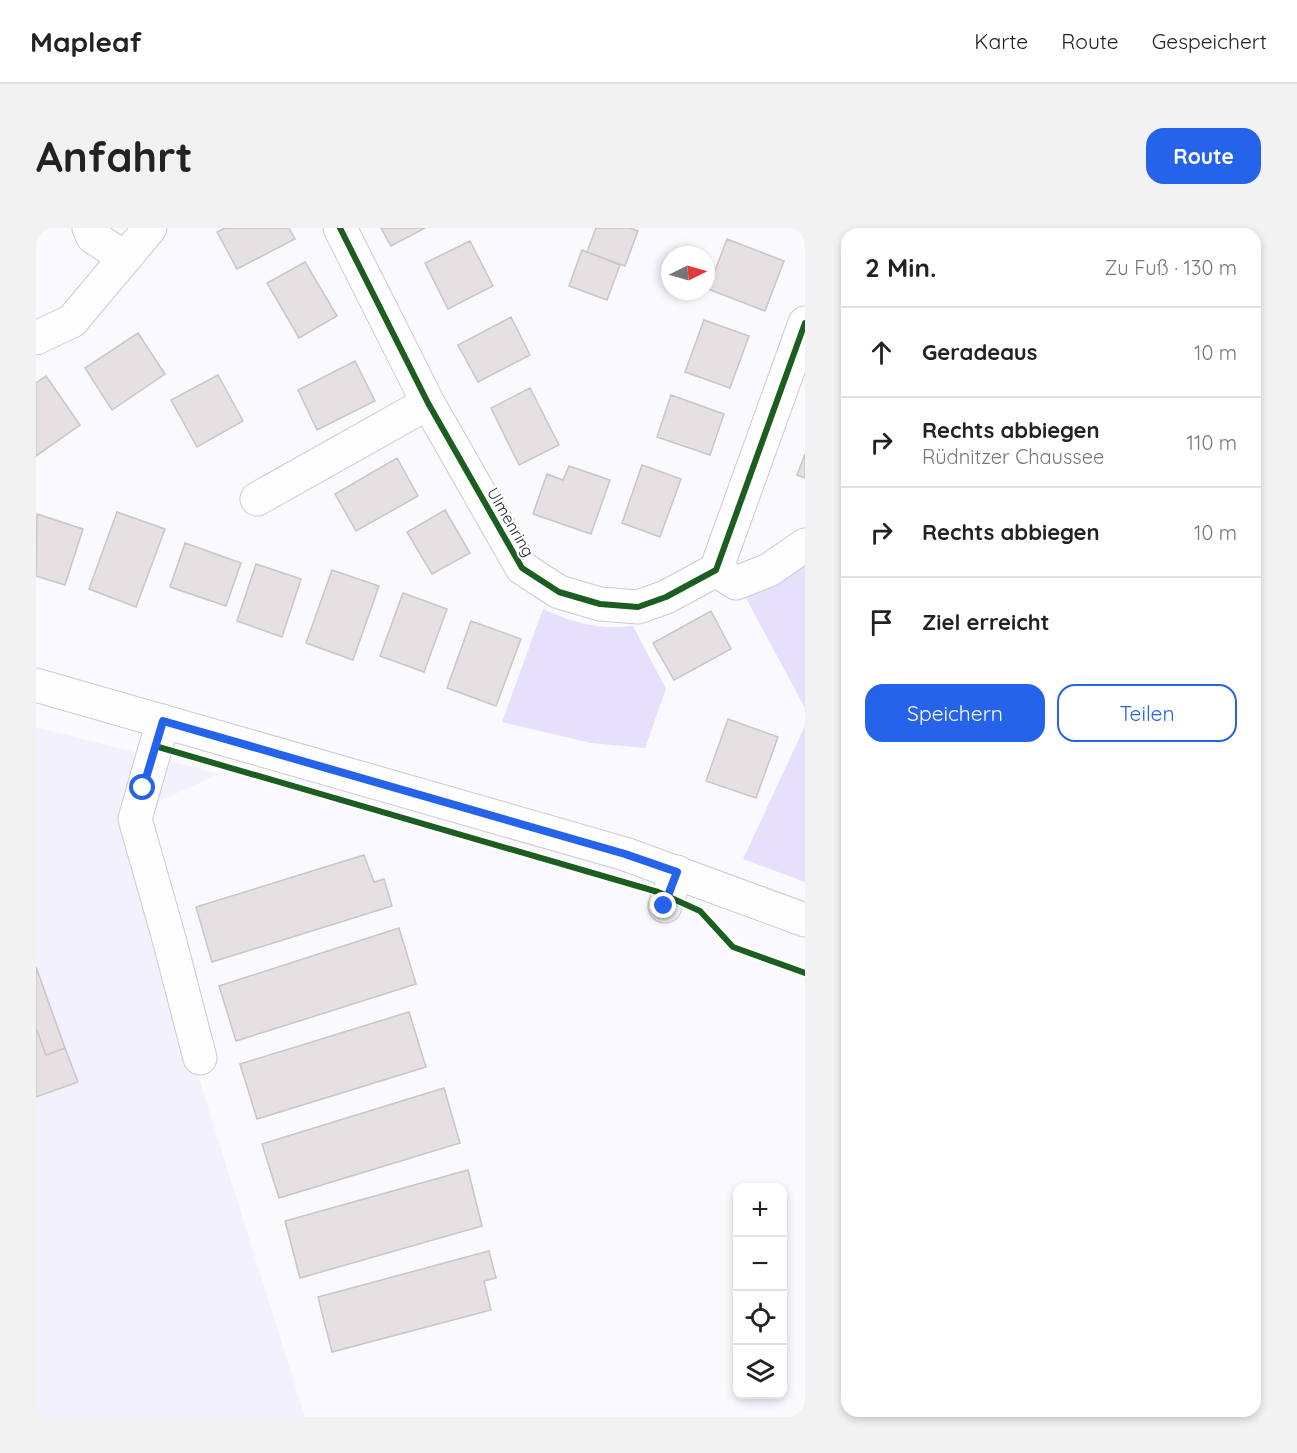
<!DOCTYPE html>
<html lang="de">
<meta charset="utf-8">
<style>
:root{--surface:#fff;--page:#f2f2f2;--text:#222;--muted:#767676;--line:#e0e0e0;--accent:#2563eb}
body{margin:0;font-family:Quicksand,sans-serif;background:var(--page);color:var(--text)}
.controls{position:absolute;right:18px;bottom:18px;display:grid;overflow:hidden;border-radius:12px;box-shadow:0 3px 9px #0003}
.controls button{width:54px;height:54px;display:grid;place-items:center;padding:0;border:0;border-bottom:2px solid var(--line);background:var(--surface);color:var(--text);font:30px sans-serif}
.compass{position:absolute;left:625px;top:18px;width:54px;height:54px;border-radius:50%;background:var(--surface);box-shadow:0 3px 9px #0003;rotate:85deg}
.stop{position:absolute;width:18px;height:18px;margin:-14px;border:4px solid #2563eb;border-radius:50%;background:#fff}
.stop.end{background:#2563eb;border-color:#fff;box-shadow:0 2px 6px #0008}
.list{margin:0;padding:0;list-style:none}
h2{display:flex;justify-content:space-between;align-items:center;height:78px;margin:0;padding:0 24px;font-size:26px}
h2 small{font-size:20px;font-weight:400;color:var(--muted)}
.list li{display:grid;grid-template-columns:39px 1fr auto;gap:18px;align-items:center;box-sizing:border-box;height:90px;padding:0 24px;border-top:2px solid var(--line)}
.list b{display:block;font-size:22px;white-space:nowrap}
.list p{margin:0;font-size:20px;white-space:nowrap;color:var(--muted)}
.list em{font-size:20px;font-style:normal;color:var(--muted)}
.actions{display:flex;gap:12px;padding:18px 24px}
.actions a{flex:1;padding:14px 0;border:2px solid var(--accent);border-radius:18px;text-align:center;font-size:21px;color:var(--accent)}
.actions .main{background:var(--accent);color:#fff}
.icon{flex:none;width:33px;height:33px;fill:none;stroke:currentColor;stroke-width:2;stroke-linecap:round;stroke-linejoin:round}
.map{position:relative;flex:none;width:769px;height:1189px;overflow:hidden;border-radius:18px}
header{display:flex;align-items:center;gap:36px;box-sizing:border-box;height:84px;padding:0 30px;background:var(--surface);border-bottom:2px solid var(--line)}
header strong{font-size:28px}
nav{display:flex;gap:33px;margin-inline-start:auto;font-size:21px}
.intro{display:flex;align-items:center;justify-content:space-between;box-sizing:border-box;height:144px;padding:0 36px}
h1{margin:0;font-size:42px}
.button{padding:15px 27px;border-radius:18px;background:var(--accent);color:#fff;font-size:21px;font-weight:700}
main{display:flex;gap:36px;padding:0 36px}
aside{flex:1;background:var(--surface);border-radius:18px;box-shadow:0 3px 9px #0003}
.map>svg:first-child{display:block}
</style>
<header>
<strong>Mapleaf</strong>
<nav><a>Karte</a><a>Route</a><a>Gespeichert</a></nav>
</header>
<div class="intro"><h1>Anfahrt</h1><a class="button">Route</a></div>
<main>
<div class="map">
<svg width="769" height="1189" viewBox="0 0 769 1189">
<rect width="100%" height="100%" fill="#faf9fd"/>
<path fill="#f3f1fe" d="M0 499 183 546 82 592 269 1189H0Z"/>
<path fill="#e6e0fc" d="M769 302V480L698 348Z
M507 381C537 395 565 402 597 398L630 461 609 520 555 515 466 494Z
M769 498V654L707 631Z"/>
<path fill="#e5e0e1" stroke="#cac5c6" stroke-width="1.5" d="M189 0H253L259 11 201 41 181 4Z
M345 0H389L355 18Z
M560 0H594L602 3 589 38 551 24Z
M691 11 748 33 729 83 672 61Z
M434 13 457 58 412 81 389 35Z
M546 22 584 37 571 72 533 58Z
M269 34 301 88 263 110 231 55Z
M475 89 494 127 442 154 422 117Z
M668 92 713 108 694 160 649 144Z
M102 105 129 146 76 182 49 140Z
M319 133 339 173 281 202 262 162Z
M182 147 207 193 161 219 135 172Z
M10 148 44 197 0 228V155Z
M494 160 523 217 483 237 455 180Z
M635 167 688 186 674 227 621 209Z
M769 226V250L761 247Z
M361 230 382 268 320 303 299 266Z
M606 237 645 251 624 309 586 295Z
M533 238 574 252 555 306 497 286 511 246 527 252Z
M409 282 434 325 396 346 371 304Z
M81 284 129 301 100 379 53 361Z
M1 286 47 301 29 357 0 348Z
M149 315 205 335 190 378 134 359Z
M220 336 265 351 246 409 201 393Z
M296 342 343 358 317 432 270 415Z
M367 365 411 381 388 444 344 428Z
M675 383 695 421 638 452 617 415Z
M435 393 485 411 460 478 411 460Z
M692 491 742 509 720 570 670 553Z
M328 627 338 654 348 651 356 678 176 734 160 679Z
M363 700 380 756 200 813 183 758Z
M0 739 29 820 10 827 0 800Z
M373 784 390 839 221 891 204 836Z
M0 800 10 827 29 820 42 854 0 869Z
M408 860 424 915 243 970 226 916Z
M432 942 446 998 264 1050 249 993Z
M453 1023 460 1050 448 1053 455 1082 296 1124 282 1069Z"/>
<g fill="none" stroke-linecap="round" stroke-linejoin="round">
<defs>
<path id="minor" d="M53 0 57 9 88 29
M304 0 392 175 486 340 523 364 564 376 602 379 630 369 680 342 769 95
M0 110 36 93 114 0
M221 271 392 175
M680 342 700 355 733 342 769 317
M127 493 99 591 132 707 164 830
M629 678 641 644"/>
<path id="major" d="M0 457 589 626 769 692"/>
</defs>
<use href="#minor" stroke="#cccbd0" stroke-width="35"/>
<use href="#major" stroke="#cccbd0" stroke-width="35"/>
<use href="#minor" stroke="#fefeff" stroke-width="33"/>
<use href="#major" stroke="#fefeff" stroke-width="33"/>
<defs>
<path id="cycleway" d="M304 0 392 175 486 340 523 364 564 376 602 379 630 369 680 342 769 95
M119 518 622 664 664 683 697 719 769 745"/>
</defs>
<use href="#cycleway" stroke="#fff" stroke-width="10"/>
<use href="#cycleway" stroke="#1b5e20" stroke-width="6"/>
</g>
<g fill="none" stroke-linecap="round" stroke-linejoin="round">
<path stroke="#2563eb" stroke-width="8" d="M107 560 127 493 589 626 641 644 628 678"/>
</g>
<g text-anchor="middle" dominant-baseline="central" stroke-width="4.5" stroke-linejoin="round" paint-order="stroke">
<g font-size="16" fill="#201e25" stroke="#fff">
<text transform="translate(475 294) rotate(60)">Ulmenring</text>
</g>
</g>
</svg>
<div class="controls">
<button>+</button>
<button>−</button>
<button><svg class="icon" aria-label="locate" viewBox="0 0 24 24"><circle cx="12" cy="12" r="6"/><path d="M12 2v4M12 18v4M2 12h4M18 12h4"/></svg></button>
<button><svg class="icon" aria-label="layers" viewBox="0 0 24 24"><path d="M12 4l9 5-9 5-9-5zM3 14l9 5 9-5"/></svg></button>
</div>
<svg class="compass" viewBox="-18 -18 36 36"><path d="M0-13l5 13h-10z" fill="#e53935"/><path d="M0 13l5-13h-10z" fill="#767676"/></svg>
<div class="stop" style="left:107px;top:560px"></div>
<div class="stop end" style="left:628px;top:678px"></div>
</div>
<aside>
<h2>2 Min.<small>Zu Fuß · 130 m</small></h2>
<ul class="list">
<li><svg class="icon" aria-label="ahead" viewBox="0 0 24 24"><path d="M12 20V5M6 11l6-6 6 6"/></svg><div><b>Geradeaus</b></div><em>10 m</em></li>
<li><svg class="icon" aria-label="right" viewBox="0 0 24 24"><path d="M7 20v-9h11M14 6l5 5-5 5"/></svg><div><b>Rechts abbiegen</b><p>Rüdnitzer Chaussee</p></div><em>110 m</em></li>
<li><svg class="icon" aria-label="right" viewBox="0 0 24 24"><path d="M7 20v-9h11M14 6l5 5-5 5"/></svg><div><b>Rechts abbiegen</b></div><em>10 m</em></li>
<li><svg class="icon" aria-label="arrive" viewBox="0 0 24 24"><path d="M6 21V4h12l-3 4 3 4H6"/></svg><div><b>Ziel erreicht</b></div></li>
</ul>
<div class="actions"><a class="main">Speichern</a><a>Teilen</a></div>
</aside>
</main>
